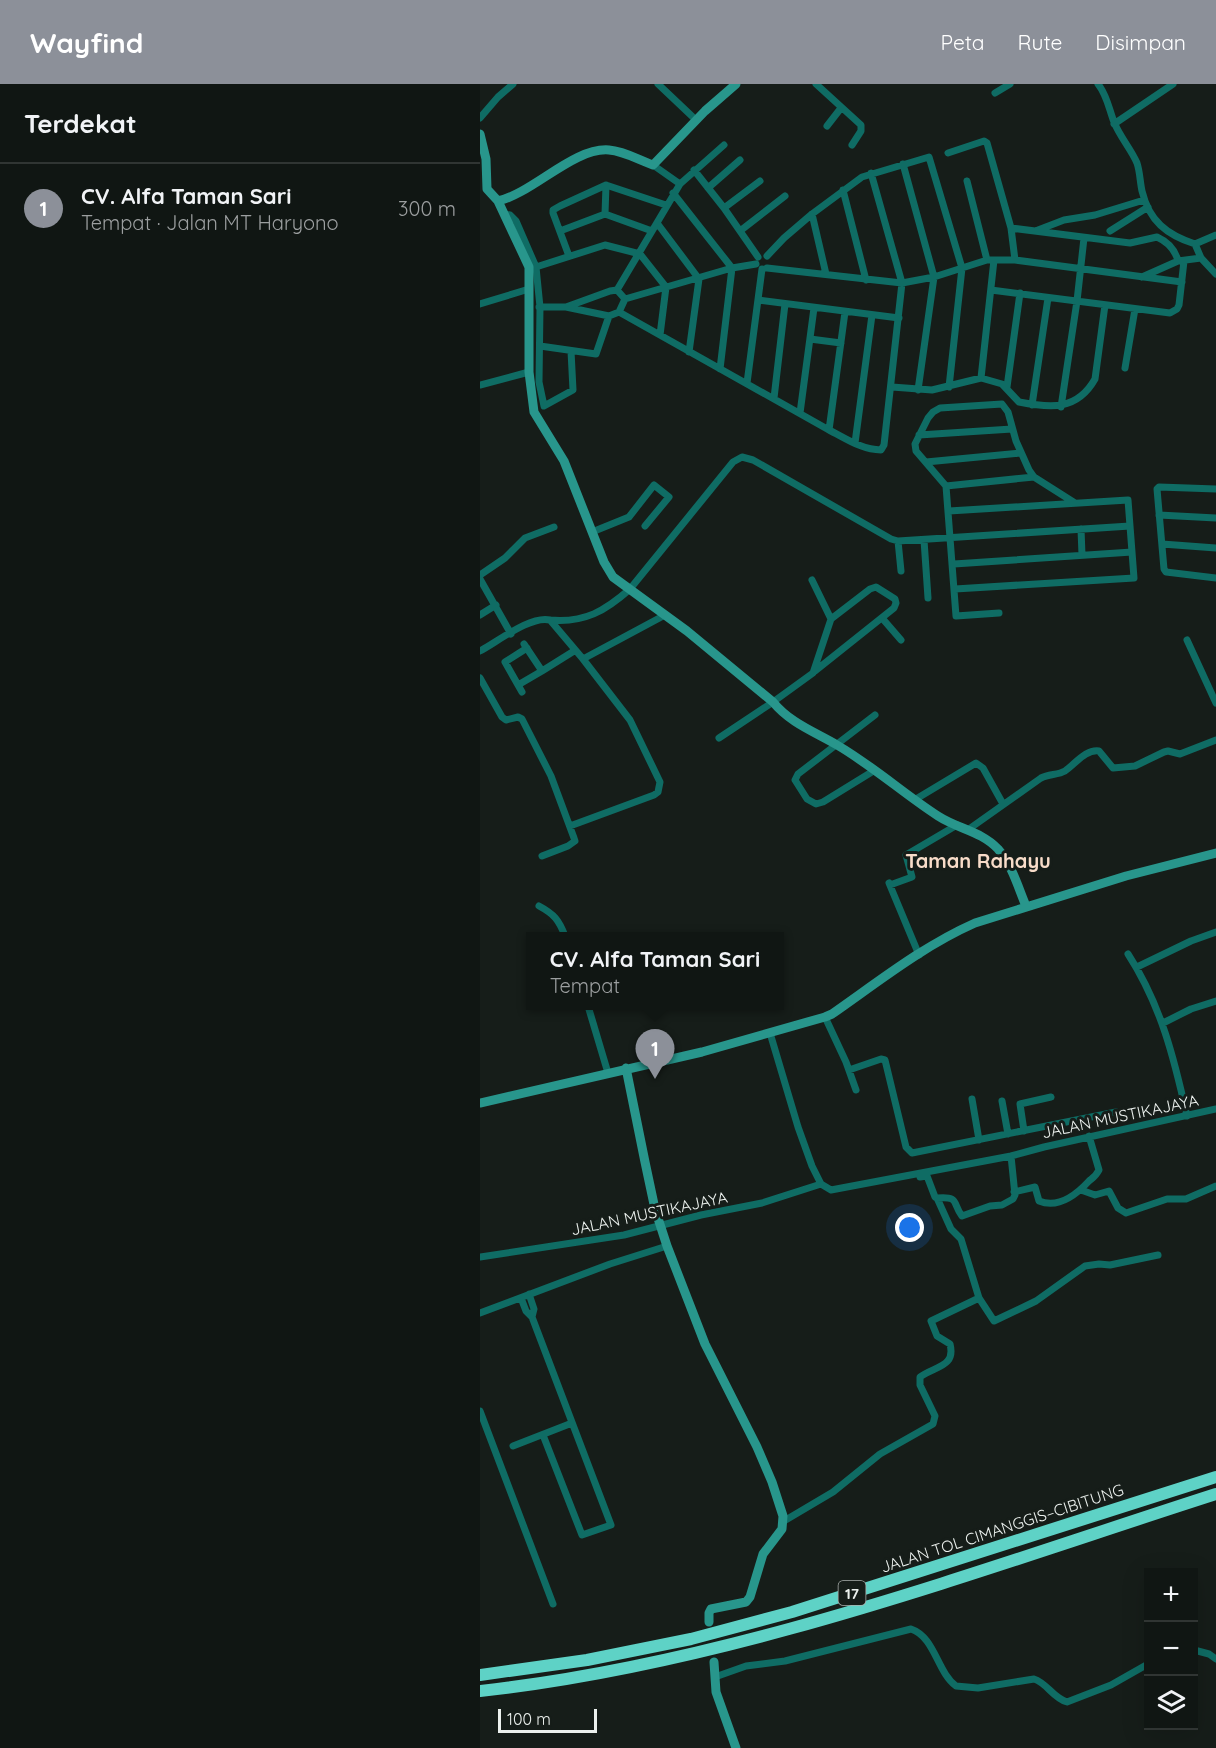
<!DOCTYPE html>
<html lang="id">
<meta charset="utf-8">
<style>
:root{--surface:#101613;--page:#191f1c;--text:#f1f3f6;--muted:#9c9fa0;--line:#303533;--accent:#8c9099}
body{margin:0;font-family:Quicksand,sans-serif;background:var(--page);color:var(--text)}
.controls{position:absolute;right:18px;bottom:18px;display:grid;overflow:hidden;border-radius:0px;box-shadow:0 6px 24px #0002}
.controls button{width:54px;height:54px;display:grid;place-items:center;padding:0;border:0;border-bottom:2px solid var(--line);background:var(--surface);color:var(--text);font:30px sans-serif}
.scale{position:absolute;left:18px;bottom:15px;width:99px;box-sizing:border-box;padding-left:6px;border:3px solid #ecf1ee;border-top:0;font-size:16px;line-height:21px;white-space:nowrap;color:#ecf1ee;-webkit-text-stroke:4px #161d19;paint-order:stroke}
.you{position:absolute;left:430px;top:1144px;width:21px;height:21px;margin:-15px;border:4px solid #fff;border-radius:50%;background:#1a73e8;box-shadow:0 0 0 9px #1a73e833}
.badge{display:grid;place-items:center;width:39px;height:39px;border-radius:50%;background:var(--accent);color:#fff;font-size:20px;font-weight:700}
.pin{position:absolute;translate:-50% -50px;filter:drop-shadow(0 2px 3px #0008)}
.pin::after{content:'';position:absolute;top:32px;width:21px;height:18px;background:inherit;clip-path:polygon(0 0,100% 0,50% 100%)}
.popup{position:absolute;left:46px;top:848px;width:258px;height:78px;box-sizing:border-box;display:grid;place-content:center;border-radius:0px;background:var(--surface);filter:drop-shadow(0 2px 4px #0005);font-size:20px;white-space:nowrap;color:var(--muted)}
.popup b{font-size:22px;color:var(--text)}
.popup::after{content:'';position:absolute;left:50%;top:100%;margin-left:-12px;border:12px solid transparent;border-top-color:var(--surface)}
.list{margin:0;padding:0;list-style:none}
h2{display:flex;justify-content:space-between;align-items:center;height:78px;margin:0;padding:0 24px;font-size:26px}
h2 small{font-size:20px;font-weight:400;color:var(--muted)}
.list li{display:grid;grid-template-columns:39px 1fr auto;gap:18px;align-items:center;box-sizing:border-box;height:90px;padding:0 24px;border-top:2px solid var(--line)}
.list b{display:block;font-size:22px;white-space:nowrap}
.list p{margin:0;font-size:20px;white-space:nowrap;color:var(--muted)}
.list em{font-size:20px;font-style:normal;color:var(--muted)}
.icon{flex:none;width:33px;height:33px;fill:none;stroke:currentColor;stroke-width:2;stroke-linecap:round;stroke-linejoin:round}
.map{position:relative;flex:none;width:736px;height:1664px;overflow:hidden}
header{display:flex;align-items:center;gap:36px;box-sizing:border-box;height:84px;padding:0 30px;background:var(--accent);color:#fff}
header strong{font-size:28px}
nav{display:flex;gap:33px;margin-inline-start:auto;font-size:21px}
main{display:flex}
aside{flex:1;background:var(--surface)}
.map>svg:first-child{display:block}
</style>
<header>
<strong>Wayfind</strong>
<nav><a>Peta</a><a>Rute</a><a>Disimpan</a></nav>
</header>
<main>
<aside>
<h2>Terdekat<small></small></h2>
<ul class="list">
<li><span class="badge">1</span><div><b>CV. Alfa Taman Sari</b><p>Tempat · Jalan MT Haryono</p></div><em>300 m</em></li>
</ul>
</aside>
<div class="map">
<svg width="736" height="1664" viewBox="0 0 736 1664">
<rect width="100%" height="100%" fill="#161d19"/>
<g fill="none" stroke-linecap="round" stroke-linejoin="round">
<path stroke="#0f6c64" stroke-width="7" d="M178 0 216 36
M336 0 381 41V47L372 61
M618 0C627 11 629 25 634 38 640 53 651 65 657 79 660 88 660 98 662 107 669 137 687 151 715 160L721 174 736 190
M515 9 530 0
M0 34 18 13 33 0
M634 40 693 0
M347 42 361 24
M468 69 504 57 507 59 531 144 535 176
M423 80 454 193 438 306
M173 81 200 100
M214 86 244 124 278 173
M487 97 507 176
M228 104 260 76
M363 106 386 196
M193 109 252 184 240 285
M244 124 280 97
M24 130 30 131 36 137 56 183 60 223 59 298 64 322 93 306 91 267
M125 130 126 101
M332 130 346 190
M177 139 219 195 209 268
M531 144 650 159 677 153C688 158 695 165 698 177
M558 146 584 136 615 131 664 116
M80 147 125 130 172 147
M260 147 305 112
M630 147 668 123
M715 160 736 151
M89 172 73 129V126L80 122 126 101 186 121
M287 172 304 154 332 130 382 93 449 73 482 184 469 303
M56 183 125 161 160 170 186 203 180 251
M287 184 422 199 454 193 507 176H535L702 198
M662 193 698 177 721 174
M137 206 200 100 244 61
M511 206 690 229 697 225 699 221 704 177
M145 215 252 184 276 180
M278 216 419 234
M0 220 49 205
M59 223H86L129 232 139 228 145 215
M86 223 130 207 137 206 145 215
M139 228 349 346C365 354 382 366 401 366L404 361 422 199 391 89
M330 255 361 259
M60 262 116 270 129 232
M645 284 655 225
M501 294 514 176
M267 299 282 185
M0 301 49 288
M412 303 452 306 501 294 522 300 539 318C570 324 597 327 615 295L625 221
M527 303 540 209
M294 314 305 220
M552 321 568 214
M581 323 597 217 604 154
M320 329 334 224
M349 346 365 228
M439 351 532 345
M375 359 392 231
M446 378 540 369
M466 402 436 367 435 360 448 334 453 328 460 324 522 320 528 328 536 357 549 386 554 393 595 419
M736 405 679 403 677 405 684 485 686 488 736 494
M469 427 648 416 654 494 475 505
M679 431 736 434
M601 445 602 471
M112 448 149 433 174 401 189 413 165 442
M444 456 448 514
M418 457 421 487
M682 460 736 464
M474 480 652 468
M0 491 25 474 45 454 74 443
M0 495 31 550
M519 529 476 532 466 402 554 393
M0 531 16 521
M402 534 421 556
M70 536C105 539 125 527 150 505L253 378 262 373 273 376 411 455 418 457 650 442
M707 556 736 619
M44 560 62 587 94 567
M0 567C17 558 51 531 70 536L103 575 185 531
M335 587 414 524 416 519 415 515 396 503 390 505 351 535
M0 594 22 633 26 636 38 633 42 635 71 692 94 754 95 757 88 762 62 772
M38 601 62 587
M42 608 25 578 47 564
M395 631 318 690 315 696 327 715 336 720 343 718 395 686
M239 654 293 618 333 589 351 535 332 496
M436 715 496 679 503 684 523 720
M90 742 174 711 178 708 180 698 150 636 103 575
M489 745 561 694C569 690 578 691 585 687 595 680 606 665 619 667L633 684 655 682 684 668 688 667 700 670 736 656
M409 799 439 871
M410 801 432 793 426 771 477 741
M59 822C74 830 79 836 85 852
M648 870C681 921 694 974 707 1032
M657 883 711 857 736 848
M108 922 128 989
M345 933 366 978 376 1006
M683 939 711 925 736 917
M290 949 318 1043 332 1082 341 1100 351 1106 531 1072 564 1063 736 1025
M369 986 401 975 405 976 426 1063 432 1069 636 1028
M492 1015 499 1056
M522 1017 528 1050
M544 1047 540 1020 571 1013
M440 1093 447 1092 455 1113 457 1114 471 1145 481 1155 499 1214 514 1237 556 1217 605 1182 619 1180 630 1181 678 1171
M601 1106 615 1111 629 1107 638 1124 646 1129 687 1115H706L736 1102
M534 1108 555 1103 559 1117C578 1125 597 1110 609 1097 614 1093 616 1092 619 1086L609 1052
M457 1114C480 1112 472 1119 482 1132L510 1122 522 1121 533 1115 535 1111 531 1072
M0 1173 144 1151 221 1131 282 1119 341 1100
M49 1210 54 1225 52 1233
M41 1214 46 1227 52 1233 131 1441 102 1451 63 1351
M0 1229 130 1180 187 1162
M0 1327 73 1520
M33 1362 92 1339
M304 1437 353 1408 400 1370 453 1340 455 1332 440 1301V1293C455 1282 476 1283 470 1260L457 1252 451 1237 499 1214
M714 1566 729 1570 736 1575
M235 1593 266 1582 305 1577 431 1545C455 1553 457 1588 476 1602L498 1604 554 1595C567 1599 573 1614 587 1618L631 1601 668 1580"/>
<path stroke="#28968c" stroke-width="9" d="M0 50 6 75 7 105 18 117 49 183V288L54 328 84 377 124 478 133 493 207 547 293 618C310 639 335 648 357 661 393 682 424 710 458 732 478 745 501 747 518 765 532 781 538 803 546 822
M18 117C53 109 94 63 129 66 144 67 159 76 173 81L225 27 256 0
M146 984 165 1078 175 1125 187 1162 225 1260 277 1363 292 1398 303 1432 302 1445 283 1470 270 1513 266 1518 231 1525 229 1529V1538
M0 1019 222 968 345 933 352 930C398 898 443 862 495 839L646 792 736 769
M234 1578 236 1608 256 1664"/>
<path stroke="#5ed2c6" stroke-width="12" d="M0 1591 107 1576 211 1555 312 1528 736 1393
M0 1607C252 1579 496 1487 736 1410"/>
</g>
<g text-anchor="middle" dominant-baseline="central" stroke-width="6" stroke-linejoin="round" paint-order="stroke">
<rect fill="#161d19" stroke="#acb1ae" stroke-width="1.5" x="358.5" y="1497" width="27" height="24" rx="4.5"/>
<g font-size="15" font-weight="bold" fill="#ecf1ee">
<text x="372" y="1509">17</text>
</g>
<g font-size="16" fill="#ecf1ee" stroke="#161d19">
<text transform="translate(640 1032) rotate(-12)">JALAN MUSTIKAJAYA</text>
<text transform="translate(169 1129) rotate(-12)">JALAN MUSTIKAJAYA</text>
<text transform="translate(522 1444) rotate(-18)">JALAN TOL CIMANGGIS–CIBITUNG</text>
</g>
<g font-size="20" font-weight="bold" fill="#f8dcc9" stroke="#161d19">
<text x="498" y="776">Taman Rahayu</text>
</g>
</g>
</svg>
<div class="controls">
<button>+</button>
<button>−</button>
<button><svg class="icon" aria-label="layers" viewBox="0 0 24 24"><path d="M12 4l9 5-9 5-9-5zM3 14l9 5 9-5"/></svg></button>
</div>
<div class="scale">100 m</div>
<div class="you"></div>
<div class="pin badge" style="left:175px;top:995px">1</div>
<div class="popup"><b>CV. Alfa Taman Sari</b>Tempat</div>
</div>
</main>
